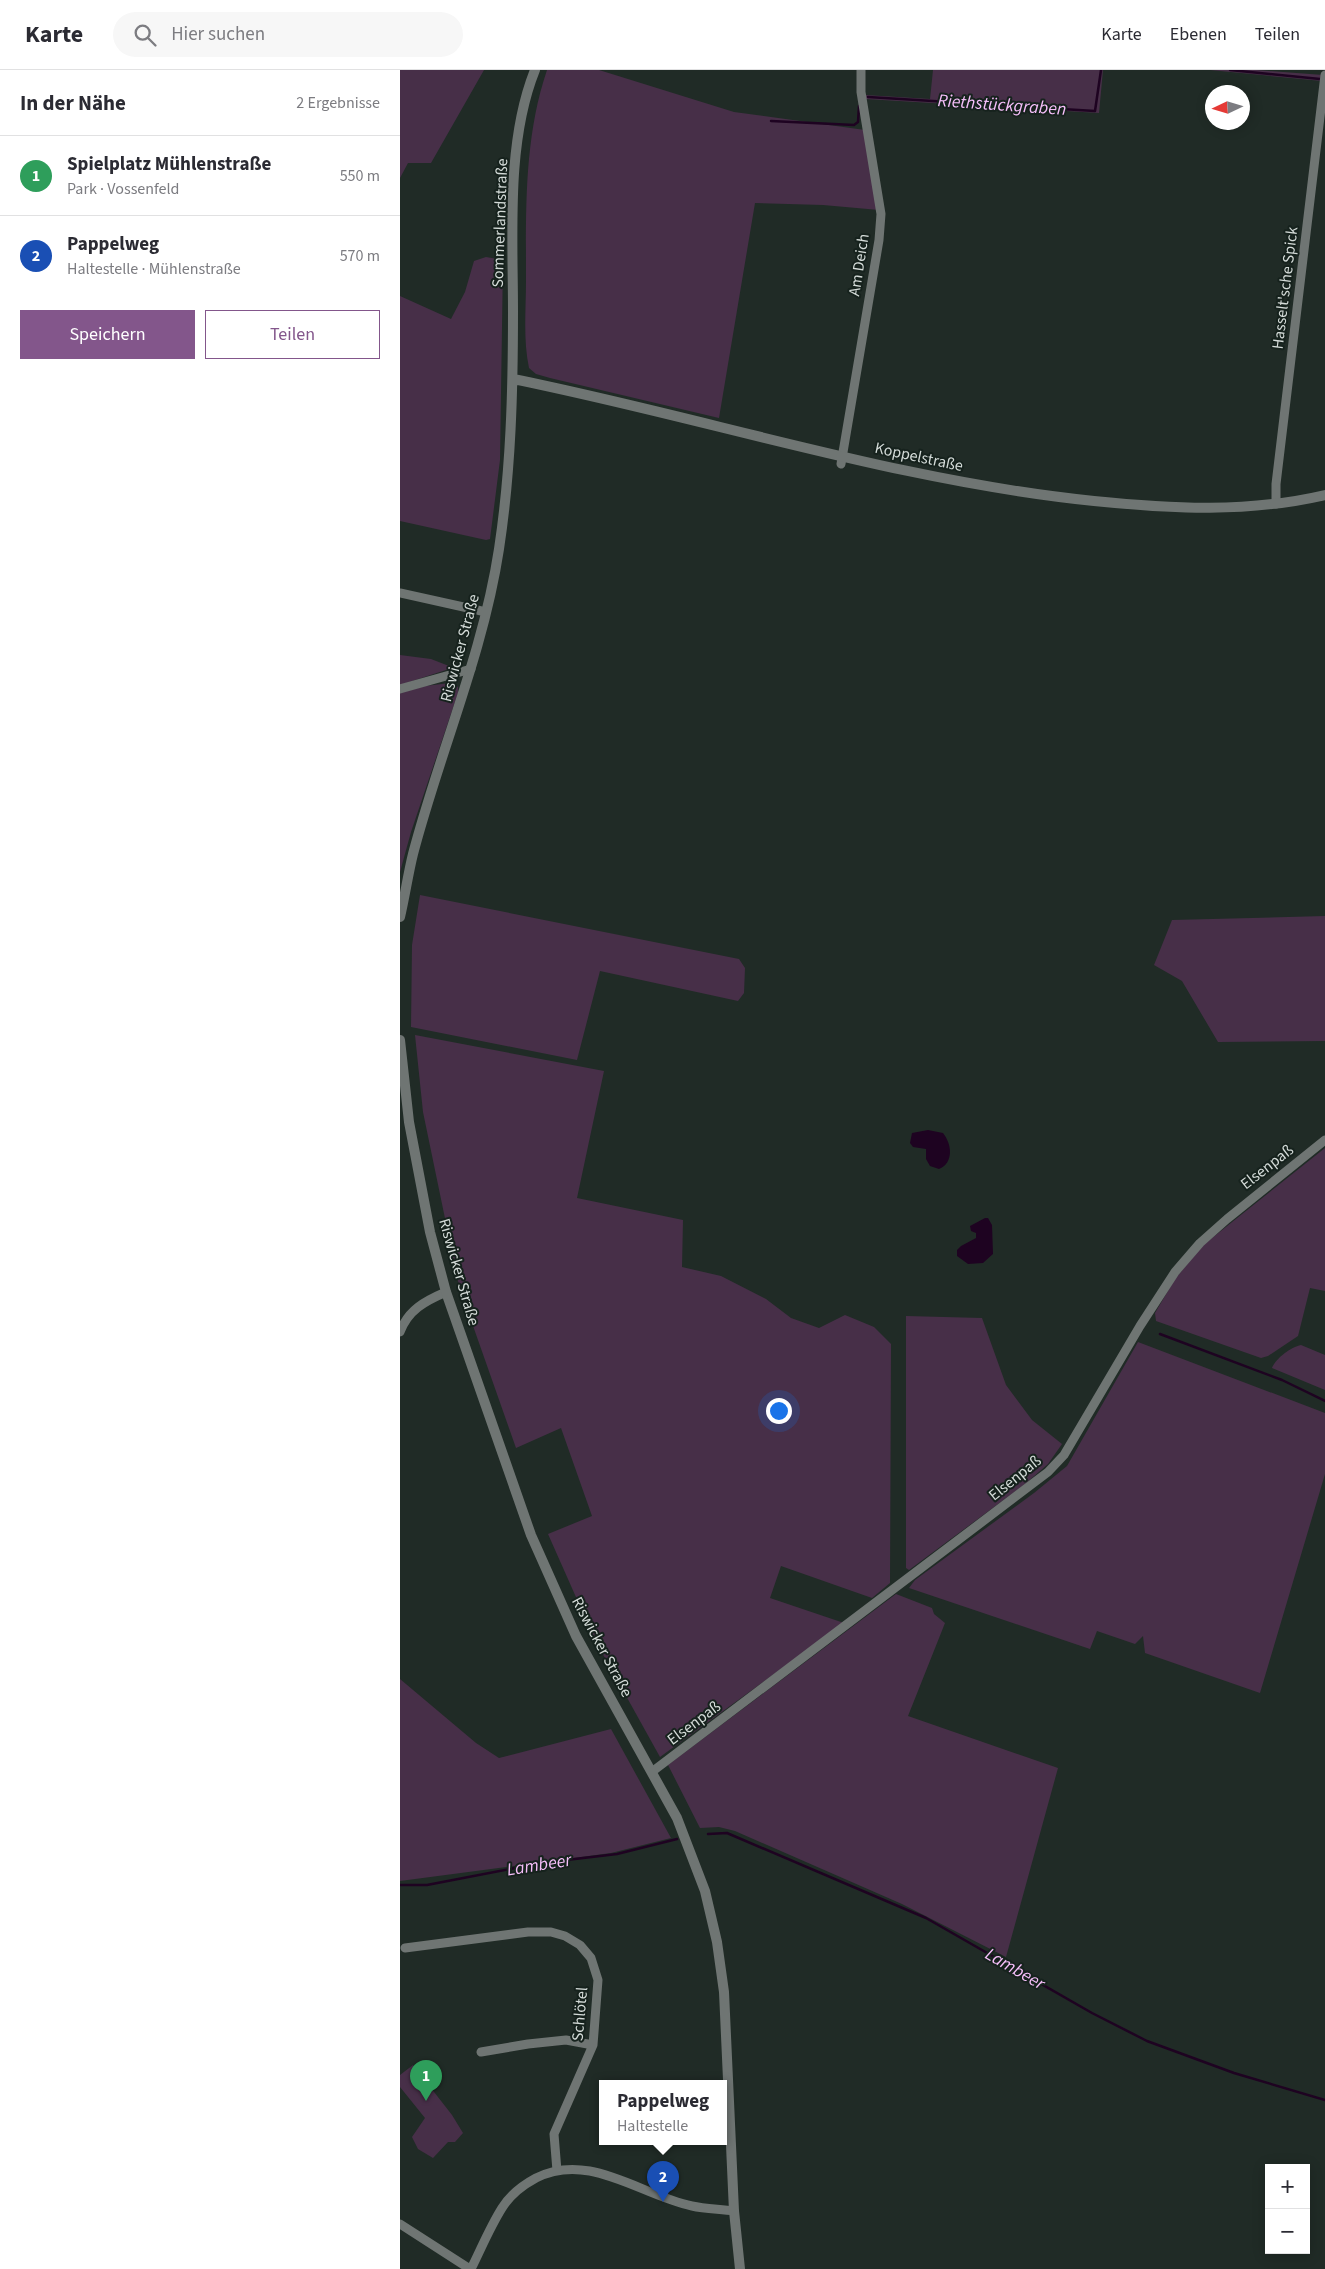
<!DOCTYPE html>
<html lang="de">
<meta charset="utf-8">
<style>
:root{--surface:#fff;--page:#f7f7f7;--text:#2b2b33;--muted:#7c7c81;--line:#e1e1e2;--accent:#83568b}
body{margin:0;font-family:"Source Sans 3",sans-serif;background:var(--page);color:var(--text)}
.controls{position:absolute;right:15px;bottom:15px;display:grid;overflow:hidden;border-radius:0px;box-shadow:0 2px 12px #0003}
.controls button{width:45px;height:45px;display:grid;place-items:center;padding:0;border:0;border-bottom:1px solid var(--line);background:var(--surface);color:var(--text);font:25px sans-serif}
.compass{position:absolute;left:805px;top:15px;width:45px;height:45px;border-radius:50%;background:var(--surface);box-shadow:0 2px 12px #0003;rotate:266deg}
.you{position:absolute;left:378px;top:1340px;width:18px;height:18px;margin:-12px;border:4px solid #fff;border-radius:50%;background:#1a73e8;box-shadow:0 0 0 8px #1a73e833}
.badge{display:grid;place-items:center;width:32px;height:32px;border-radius:50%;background:var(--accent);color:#fff;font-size:16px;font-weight:700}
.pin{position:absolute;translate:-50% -41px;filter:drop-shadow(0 1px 2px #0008)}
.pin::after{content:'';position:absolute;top:26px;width:18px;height:15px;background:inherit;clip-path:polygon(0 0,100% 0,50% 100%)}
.popup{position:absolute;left:199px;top:2010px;width:128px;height:65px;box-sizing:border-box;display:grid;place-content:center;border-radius:0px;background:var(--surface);filter:drop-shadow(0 1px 4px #0005);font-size:16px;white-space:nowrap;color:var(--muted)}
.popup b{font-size:19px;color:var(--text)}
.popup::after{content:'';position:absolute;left:50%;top:100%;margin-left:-10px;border:10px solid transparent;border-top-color:var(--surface)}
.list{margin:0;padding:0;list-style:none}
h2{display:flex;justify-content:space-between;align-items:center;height:65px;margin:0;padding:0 20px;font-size:21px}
h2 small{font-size:16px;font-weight:400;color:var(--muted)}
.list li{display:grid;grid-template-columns:32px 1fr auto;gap:15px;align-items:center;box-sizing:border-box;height:80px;padding:0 20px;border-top:1px solid var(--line)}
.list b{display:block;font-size:19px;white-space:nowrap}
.list p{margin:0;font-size:16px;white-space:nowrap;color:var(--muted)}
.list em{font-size:16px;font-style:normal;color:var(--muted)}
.actions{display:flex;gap:10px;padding:15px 20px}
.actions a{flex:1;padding:11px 0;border:1px solid var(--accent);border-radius:0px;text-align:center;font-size:18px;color:var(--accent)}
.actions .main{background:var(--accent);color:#fff}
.icon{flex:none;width:28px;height:28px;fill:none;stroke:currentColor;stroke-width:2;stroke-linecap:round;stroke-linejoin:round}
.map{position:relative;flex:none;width:925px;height:2199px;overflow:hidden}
header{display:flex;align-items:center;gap:30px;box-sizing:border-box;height:70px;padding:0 25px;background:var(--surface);border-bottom:1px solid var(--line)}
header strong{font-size:24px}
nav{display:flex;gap:28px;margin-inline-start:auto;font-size:18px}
.search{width:350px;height:45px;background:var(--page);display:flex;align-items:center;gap:12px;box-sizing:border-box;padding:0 18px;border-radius:28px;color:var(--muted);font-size:19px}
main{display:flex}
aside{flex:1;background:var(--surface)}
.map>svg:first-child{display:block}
</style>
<header>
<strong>Karte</strong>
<div class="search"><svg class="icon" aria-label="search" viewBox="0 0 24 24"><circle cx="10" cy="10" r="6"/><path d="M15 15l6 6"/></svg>Hier suchen</div>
<nav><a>Karte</a><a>Ebenen</a><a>Teilen</a></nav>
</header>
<main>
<aside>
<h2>In der Nähe<small>2 Ergebnisse</small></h2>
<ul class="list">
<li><span class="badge" style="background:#2e9e5b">1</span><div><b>Spielplatz Mühlenstraße</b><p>Park · Vossenfeld</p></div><em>550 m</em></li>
<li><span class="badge" style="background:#1a4fb4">2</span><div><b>Pappelweg</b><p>Haltestelle · Mühlenstraße</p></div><em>570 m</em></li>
</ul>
<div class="actions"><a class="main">Speichern</a><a>Teilen</a></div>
</aside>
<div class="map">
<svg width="925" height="2199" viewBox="0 0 925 2199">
<rect width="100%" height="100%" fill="#202b26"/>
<path fill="#472f48" d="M0 0H84L31 93H8L0 108Z
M147 0H199L334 42 465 60 479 140 423 135 355 133 319 348 150 308 136 304 129 298C123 270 126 239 126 211 126 139 124 68 147 0Z
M533 0H703L699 43 466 29 465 25 530 29Z
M810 0H857L923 5 922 11Z
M86 187 103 190 100 390 90 469 86 470 0 451V226L51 249 65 222 74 191Z
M0 585 31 589 49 596V599L0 615Z
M50 613 58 617V623L11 762 0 802V623L25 616Z
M20 825 339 889 345 898 344 923 338 931 200 901 177 990 11 957 12 875Z
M925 846V971L818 972 782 911 754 895 772 850Z
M15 965 204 1001 177 1128 283 1150 282 1197 321 1206 366 1229 391 1248 419 1258 445 1245 474 1257 491 1274 490 1513 472 1528 381 1496 370 1528 444 1553 260 1687 195 1570 148 1464 192 1446 161 1358 116 1378 59 1216 23 1042Z
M925 1078V1221L910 1218 898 1266 868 1286 861 1288 756 1251 755 1243 775 1209 802 1176Z
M506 1246 582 1248 606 1315 632 1350 662 1374 648 1394 625 1414 509 1500 506 1498Z
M738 1272 925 1343V1404L860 1623 745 1583 743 1566 735 1574 697 1561 690 1579 509 1518 515 1510 634 1423 667 1396Z
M901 1275 925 1285V1320L872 1298C876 1288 891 1277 901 1275Z
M496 1524 532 1538 534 1544 545 1553 508 1646 658 1698 606 1887 502 1834 335 1761 319 1757 300 1758 268 1695Z
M0 1609 76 1673 99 1688 211 1659 271 1768 211 1783 0 1811Z
M13 1995 52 2045 63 2063 55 2072H48L33 2088 18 2079 12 2067 25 2048 0 2017V2005Z"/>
<path fill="#1e0321" d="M528 1060 543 1063C552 1074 554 1093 539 1099L530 1096 526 1089V1079L513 1077 510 1073 512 1063Z
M585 1148H588L592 1155 593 1184 583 1193 568 1194 557 1186V1180L561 1176 576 1168V1163L571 1161 570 1156Z"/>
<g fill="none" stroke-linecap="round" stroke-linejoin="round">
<path stroke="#1e0321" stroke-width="2.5" d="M830 0 920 9
M468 27 695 41 701 0
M371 51 454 55 458 52 459 36
M760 1264 882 1310 925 1331
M308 1764 327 1763 526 1848 692 1943 747 1971 834 2003 925 2030
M0 1815H27L141 1793 217 1784 277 1769"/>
<path stroke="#6f7573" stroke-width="9" d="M441 394 479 170 481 144 461 22V0
M876 434V414L925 5
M0 523 86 542
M0 619 71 599
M0 1262C8 1240 25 1231 46 1222
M253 1701 648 1402 664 1385 740 1256 775 1202 800 1173 827 1149 925 1070
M5 1878 128 1862H151L165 1866 180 1875 191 1888 198 1910 193 1975 154 2064 157 2101
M81 1982 128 1974 166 1970 193 1975
M0 2154 70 2199
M71 2199C81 2179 90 2157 102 2138 110 2125 123 2115 136 2108 189 2081 240 2125 292 2136 305 2139 320 2139 334 2141"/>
<path stroke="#6f7573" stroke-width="10" d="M113 309C307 348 497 411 694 431 773 439 847 443 925 425
M0 847C5 826 8 804 13 784 40 681 83 584 99 479 111 400 113 321 113 241 113 164 106 72 135 0
M0 970 9 1052 30 1162 46 1222 131 1465 176 1566 277 1748 305 1821 317 1872 324 1922 334 2141 340 2199"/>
</g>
<g text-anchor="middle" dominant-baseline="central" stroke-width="4" stroke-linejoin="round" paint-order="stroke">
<g font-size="16" fill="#d4dbd8" stroke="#16221d">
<text transform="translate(100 153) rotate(-88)">Sommerlandstraße</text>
<text transform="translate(459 195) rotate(-81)">Am Deich</text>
<text transform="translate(885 218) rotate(-83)">Hasselt'sche Spick</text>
<text transform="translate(519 387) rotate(12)">Koppelstraße</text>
<text transform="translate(60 578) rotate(-75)">Riswicker Straße</text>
<text transform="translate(867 1097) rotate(-38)">Elsenpaß</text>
<text transform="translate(59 1202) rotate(74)">Riswicker Straße</text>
<text transform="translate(615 1408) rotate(-39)">Elsenpaß</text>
<text transform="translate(202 1577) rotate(62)">Riswicker Straße</text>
<text transform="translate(294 1653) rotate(-37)">Elsenpaß</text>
<text transform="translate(180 1944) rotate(-85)">Schlötel</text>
</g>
<g font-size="18" font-style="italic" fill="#f6bffa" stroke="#16221d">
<text transform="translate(602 35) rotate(4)">Riethstückgraben</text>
<text transform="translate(139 1795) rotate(-9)">Lambeer</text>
<text transform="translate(615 1899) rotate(30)">Lambeer</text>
</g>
</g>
</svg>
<div class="controls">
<button>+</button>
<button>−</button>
</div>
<svg class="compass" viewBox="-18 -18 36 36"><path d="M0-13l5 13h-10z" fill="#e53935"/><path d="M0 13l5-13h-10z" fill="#7c7c81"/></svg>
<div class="you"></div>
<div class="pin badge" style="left:26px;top:2031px;background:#2e9e5b">1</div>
<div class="pin badge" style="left:263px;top:2132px;background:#1a4fb4">2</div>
<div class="popup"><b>Pappelweg</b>Haltestelle</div>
</div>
</main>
